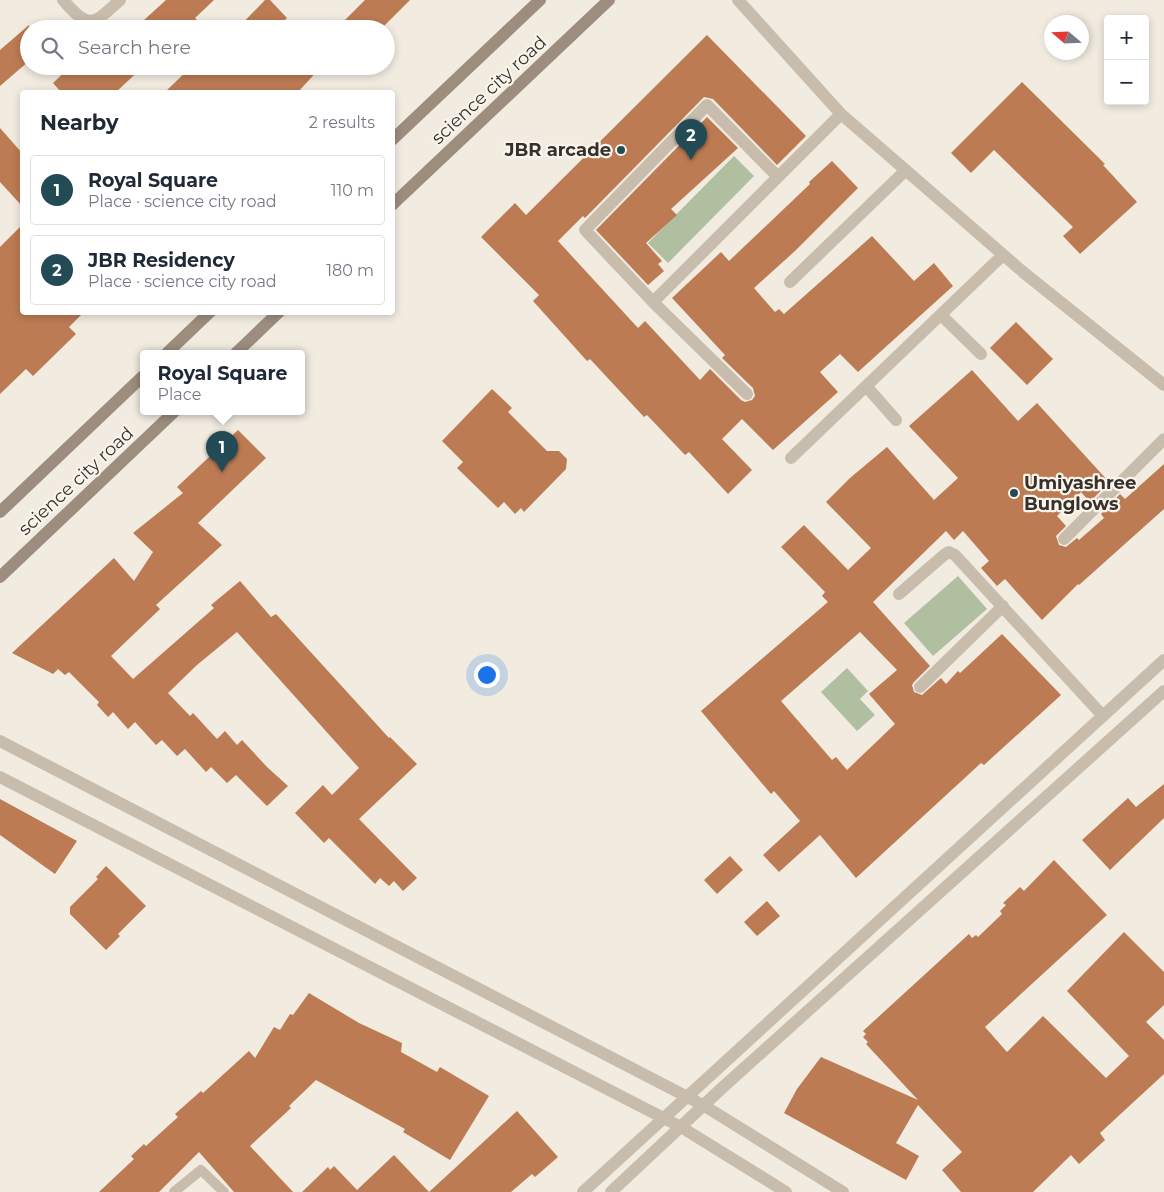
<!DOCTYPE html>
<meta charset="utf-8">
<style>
:root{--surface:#fff;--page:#f6f6f7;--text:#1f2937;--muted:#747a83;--line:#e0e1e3;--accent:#234b55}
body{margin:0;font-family:Montserrat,sans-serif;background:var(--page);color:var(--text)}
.controls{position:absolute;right:15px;top:15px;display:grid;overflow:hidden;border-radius:5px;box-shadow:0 2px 8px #0003}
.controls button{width:45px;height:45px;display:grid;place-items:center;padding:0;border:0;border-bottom:1px solid var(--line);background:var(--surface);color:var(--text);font:25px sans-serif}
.compass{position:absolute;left:1044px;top:15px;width:45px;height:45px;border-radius:50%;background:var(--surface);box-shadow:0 2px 8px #0003;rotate:289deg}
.you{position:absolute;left:486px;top:674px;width:18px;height:18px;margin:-12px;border:4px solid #fff;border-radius:50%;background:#1a73e8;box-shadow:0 0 0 8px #1a73e833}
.badge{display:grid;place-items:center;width:32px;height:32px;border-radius:50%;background:var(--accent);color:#fff;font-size:16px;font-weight:700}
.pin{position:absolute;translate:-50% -41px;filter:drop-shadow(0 1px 2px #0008)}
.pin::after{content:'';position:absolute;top:26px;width:18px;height:15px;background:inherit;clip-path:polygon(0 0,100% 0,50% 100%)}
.popup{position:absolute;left:140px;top:350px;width:165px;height:65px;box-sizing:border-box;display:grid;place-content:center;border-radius:5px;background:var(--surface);filter:drop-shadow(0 1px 4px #0005);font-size:16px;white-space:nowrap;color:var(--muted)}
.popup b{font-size:19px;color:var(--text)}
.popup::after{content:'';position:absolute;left:50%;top:100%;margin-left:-10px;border:10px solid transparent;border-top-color:var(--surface)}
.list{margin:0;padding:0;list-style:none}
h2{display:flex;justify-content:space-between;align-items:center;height:65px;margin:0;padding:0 20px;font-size:21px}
h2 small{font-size:16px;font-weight:400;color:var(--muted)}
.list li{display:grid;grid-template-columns:32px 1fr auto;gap:15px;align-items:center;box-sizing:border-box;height:70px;margin:0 10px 10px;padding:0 10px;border:1px solid var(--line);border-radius:5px}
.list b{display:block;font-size:19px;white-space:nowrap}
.list p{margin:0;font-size:16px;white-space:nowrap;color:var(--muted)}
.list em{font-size:16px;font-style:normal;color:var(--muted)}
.icon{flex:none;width:28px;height:28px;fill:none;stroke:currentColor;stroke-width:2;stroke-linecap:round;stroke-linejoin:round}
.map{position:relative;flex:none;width:1164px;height:1192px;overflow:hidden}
.search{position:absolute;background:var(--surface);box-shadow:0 2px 8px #0003;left:20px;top:20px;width:375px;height:55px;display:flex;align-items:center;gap:12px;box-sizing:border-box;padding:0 18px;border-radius:28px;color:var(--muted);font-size:19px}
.panel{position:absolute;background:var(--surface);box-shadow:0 2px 8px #0003;left:20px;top:90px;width:375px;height:225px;border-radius:5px}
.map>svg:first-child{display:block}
</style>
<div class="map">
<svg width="1164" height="1192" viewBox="0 0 1164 1192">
<rect width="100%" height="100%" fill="#f1ebe0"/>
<path fill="#b1bfa1" d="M734 156 754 176 668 263 648 243Z
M958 576 987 609 933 656 904 623Z
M847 668 868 691 860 699 875 715 857 731 821 692Z"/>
<path fill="#bc7b53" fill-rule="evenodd" d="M166 0H214L195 18 197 20 188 29H152L144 20Z
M265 0H270L287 18 277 29H237Z
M365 0H410L381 29H336Z
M29 25V61L0 86V50Z
M707 35 806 136 777 165 713 99 704 97 585 218 583 216 558 241 638 328 645 321 700 380 710 369 741 400 745 402 752 400 755 396 753 388 722 358 725 355 672 298 721 252 729 261 810 184 809 182 832 161 858 188 795 251 754 288 775 312 779 309 784 314 872 236 914 281 934 263 953 286 858 372 840 354 820 372 838 392 773 450 742 419 722 439 752 470 728 494 689 452 685 455 647 415 644 417 590 359 587 361 533 301 539 295 481 237 515 203 526 215Z
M71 66H144L116 92H61L53 83Z
M192 66H322L298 92H165Z
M1022 82 1105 164 1103 165 1137 202 1080 254 1063 236 1073 227 994 150 971 173 951 153Z
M707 117 738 148 671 209 677 215 646 243 662 261 658 264 664 271 648 285 596 230Z
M0 128 22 153V206L0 182Z
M22 225V312H84L69 327 76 334 33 376 26 369 0 394V247Z
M1016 322 1053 359 1027 385 990 348Z
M972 370 1018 421 1037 403 1109 482 1090 502 1081 492 1057 516 1066 526 1056 536 1059 545 1066 547 1077 538 1079 540 1104 518 1101 514 1120 494 1125 499 1164 464V509L1079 585 1078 584 1042 620 1005 579 997 586 981 568 989 561 963 531 954 540 946 531 873 602 930 666 914 682 912 685 914 692 922 695 941 678 946 684 958 671 960 673 1002 634 1061 695 984 765 981 763 856 878 820 835 779 872 763 855 800 821 774 791 771 794 701 711 828 602 822 596 825 592 781 547 804 525 848 570 871 548 826 502 850 478 887 447 934 500 958 478 909 426ZM860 632 897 670 869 694 895 724 847 770 836 757 832 760 781 701Z
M492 389 512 408 508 412 547 451H559L567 459 566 469 524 512 521 508 515 514 504 502 498 508 457 468 463 462 442 441Z
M238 430 266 458 198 523 222 545 156 605 160 609 111 656 133 679 214 608 211 605 240 581 271 617 276 614 389 738 390 737 417 764 359 819 417 878 403 891 394 881 389 886 380 878 375 884 329 838 324 843 295 813 323 785 332 795 359 768 237 632 197 665 168 693 190 716 193 713 217 739 225 731 237 745 242 740 267 767 288 786 267 806 236 775 227 783 211 767 206 772 185 749 177 756 162 740 156 745 135 722 128 729 113 712 108 717 97 705 99 702 69 672 65 675 58 669 53 674 12 653 114 558 134 581 153 552 133 533 183 493 177 487Z
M1164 784V818L1110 870 1082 840 1128 798 1136 807Z
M0 799 77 841 55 874 0 835Z
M730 856 743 870 717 894 704 880Z
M1054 860 1107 915 985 1027 1007 1052 1043 1016 1106 1078 1129 1056 1067 991 1124 932 1164 972V1005L1146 1022 1164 1040V1074L1100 1133 1105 1140 1079 1164 1071 1155 1033 1192H961L942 1170 962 1152 918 1105 896 1143 919 1156 906 1180 784 1113 797 1089 821 1057 918 1100 866 1044 868 1042 863 1037 866 1034 863 1031 969 934 972 938 976 935 978 937 1002 914 1000 911 1006 905 1003 903 1020 887 1024 891Z
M106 866 146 906 118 934 120 936 106 950 70 914V907L98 879 96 877Z
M767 901 780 916 757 936 744 922Z
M309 993 359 1023 402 1043 401 1052 437 1072 440 1067 489 1096 450 1160 403 1132 405 1129 316 1080 289 1106 291 1108 250 1146 293 1192H234L199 1152 159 1192H99L134 1159 131 1156 144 1144 146 1146 178 1117 175 1114 201 1091 203 1093 249 1051 255 1058 274 1027 280 1030 290 1014 293 1015Z
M517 1111 558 1157 535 1177 532 1174 511 1192H302L328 1167 330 1170 334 1166 357 1190 394 1155 429 1192Z"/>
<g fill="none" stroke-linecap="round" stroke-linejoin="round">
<path stroke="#c8bdac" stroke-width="10" d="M174 1192 201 1170 224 1192"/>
<path stroke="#c8bdac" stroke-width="12" d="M63 0C89 30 93 25 120 0
M738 0 841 114 1023 272 1164 385
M790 282 906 170
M653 302 841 114
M941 315 981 354
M866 386 896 420
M747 394 653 302 585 230 707 105 778 177
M791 458 1003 255
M1064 539 1164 439
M899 594 944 555 949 552 955 555 1103 716
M920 687 1003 606"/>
<path stroke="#c8bdac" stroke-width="12" d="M0 741 703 1105 843 1192
M0 777 681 1127 786 1192
M583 1192 1164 660
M611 1192 722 1088 1164 691"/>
<path stroke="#9c8d7e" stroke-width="12" d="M392 140 540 0
M392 205 609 0
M167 353 210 312
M236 353 279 312
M0 512 143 376
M0 577 175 411"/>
</g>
<g fill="#234b55" stroke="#f9f5ec" stroke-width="2">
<circle cx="621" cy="150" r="5"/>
<circle cx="1014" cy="493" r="5"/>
</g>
<g text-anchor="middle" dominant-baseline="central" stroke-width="4.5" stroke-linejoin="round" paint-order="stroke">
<g font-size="18" fill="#37302b" stroke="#f9f5ec">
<text transform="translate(489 90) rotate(-43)">science city road</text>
<text transform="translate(76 481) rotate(-43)">science city road</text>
</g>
<g font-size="18" font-weight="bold" fill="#37302b" stroke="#f9f5ec" text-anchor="end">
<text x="611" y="150">JBR arcade</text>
<text x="1024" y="483" text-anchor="start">Umiyashree<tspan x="1024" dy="21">Bunglows</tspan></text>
</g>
</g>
</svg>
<div class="controls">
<button>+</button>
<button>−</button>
</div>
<svg class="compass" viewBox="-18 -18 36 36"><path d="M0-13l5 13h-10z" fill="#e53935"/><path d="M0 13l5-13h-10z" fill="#747a83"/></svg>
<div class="you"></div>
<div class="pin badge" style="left:222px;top:472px">1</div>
<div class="popup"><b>Royal Square</b>Place</div>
<div class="pin badge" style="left:691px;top:160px">2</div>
<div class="search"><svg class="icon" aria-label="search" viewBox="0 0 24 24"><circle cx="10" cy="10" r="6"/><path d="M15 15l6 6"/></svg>Search here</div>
<section class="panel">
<h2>Nearby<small>2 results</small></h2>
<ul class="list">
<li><span class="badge">1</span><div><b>Royal Square</b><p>Place · science city road</p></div><em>110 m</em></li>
<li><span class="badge">2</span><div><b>JBR Residency</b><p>Place · science city road</p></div><em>180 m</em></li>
</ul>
</section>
</div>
